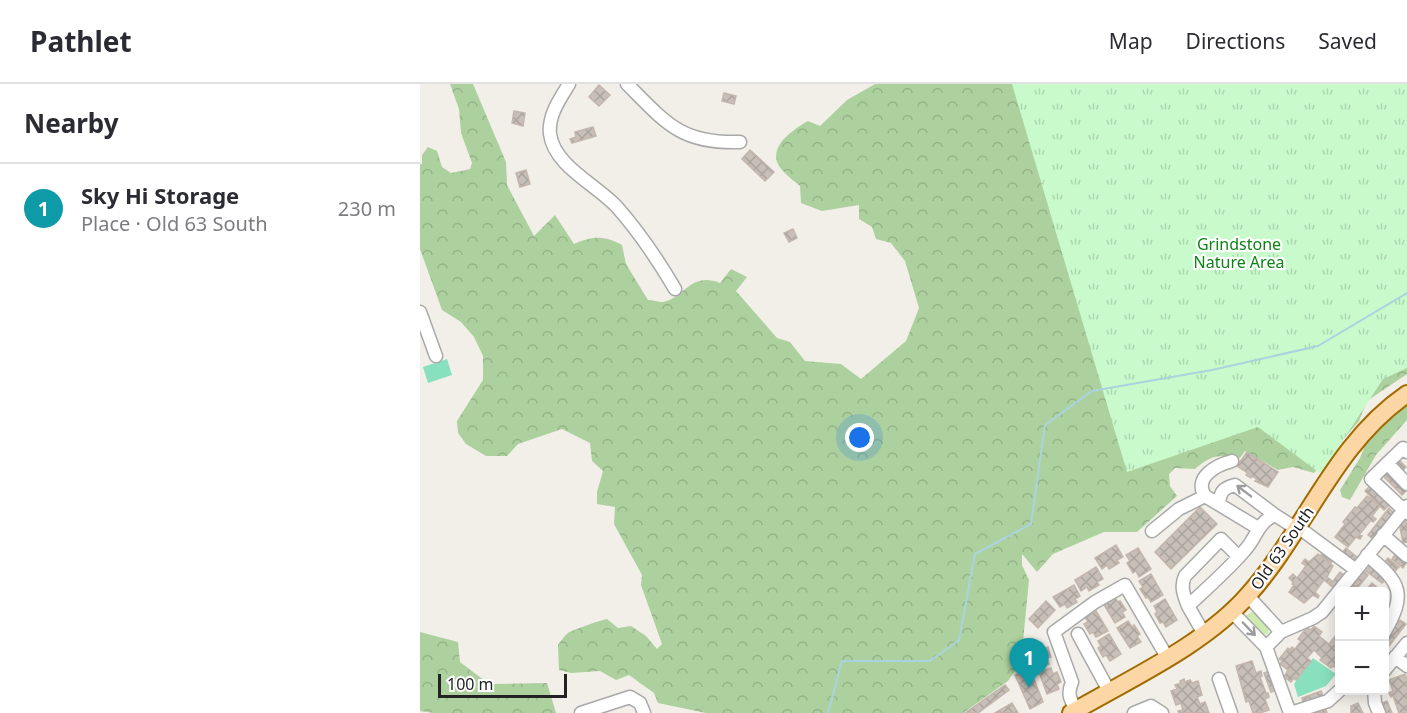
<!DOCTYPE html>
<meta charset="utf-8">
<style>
:root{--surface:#fff;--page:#f2f2f3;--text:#2b2b33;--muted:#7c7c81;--line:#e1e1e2;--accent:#0f766e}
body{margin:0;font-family:"Noto Sans",sans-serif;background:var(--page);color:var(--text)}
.controls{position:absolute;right:18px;bottom:18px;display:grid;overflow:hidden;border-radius:6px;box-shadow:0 3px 15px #0003}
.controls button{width:54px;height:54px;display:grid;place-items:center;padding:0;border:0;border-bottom:2px solid var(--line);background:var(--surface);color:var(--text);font:30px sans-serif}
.scale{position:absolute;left:18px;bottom:15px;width:129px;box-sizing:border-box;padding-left:6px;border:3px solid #222;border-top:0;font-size:16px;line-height:21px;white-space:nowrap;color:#222;-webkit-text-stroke:4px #fff;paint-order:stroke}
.you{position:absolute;left:440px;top:354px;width:21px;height:21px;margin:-15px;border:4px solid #fff;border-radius:50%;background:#1a73e8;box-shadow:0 0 0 9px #1a73e833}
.badge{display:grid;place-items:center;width:39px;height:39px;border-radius:50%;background:var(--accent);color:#fff;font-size:20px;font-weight:700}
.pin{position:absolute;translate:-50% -50px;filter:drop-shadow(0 2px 3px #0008)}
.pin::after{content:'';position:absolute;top:32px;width:21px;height:18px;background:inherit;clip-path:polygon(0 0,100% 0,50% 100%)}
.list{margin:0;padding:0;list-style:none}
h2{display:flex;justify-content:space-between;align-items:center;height:78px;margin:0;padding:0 24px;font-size:26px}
h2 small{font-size:20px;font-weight:400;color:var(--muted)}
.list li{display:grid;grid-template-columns:39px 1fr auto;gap:18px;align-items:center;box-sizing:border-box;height:90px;padding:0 24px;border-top:2px solid var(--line)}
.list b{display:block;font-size:22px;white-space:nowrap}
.list p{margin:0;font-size:20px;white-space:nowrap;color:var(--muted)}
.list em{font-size:20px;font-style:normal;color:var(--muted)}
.map{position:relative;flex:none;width:987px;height:629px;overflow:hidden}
header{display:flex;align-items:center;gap:36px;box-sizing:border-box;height:84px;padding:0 30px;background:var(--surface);border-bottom:2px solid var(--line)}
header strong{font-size:28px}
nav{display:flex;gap:33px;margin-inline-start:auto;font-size:21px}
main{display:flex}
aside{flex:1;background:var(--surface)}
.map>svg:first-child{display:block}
</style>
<header>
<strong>Pathlet</strong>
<nav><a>Map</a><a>Directions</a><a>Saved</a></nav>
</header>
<main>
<aside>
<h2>Nearby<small></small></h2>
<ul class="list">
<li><span class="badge" style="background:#0f9aa8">1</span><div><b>Sky Hi Storage</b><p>Place · Old 63 South</p></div><em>230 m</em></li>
</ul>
</aside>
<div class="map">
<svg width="987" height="629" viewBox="0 0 987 629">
<defs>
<pattern id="forest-crowns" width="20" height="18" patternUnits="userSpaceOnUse" patternTransform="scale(1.5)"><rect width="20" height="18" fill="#add19e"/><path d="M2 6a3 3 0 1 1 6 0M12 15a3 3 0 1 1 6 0" fill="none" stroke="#95b388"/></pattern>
<pattern id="park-tufts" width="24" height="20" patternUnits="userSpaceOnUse" patternTransform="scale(1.5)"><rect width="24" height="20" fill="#c8facc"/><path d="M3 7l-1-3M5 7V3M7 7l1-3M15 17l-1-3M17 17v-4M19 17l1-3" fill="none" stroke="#acd6af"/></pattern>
<pattern id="building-cross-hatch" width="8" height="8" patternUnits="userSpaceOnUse" patternTransform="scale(1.5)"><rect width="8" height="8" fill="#c7bfb8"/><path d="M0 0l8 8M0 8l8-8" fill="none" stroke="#aba49e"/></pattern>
</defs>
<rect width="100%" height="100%" fill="#f2efe9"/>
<path fill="#cdebb0" d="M831 528 837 530 849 543 848 550 841 551 827 536 826 532Z"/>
<path fill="url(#forest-crowns)" d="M30 0H53L86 78 87 101 114 152 135 131 154 160C172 152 184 151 202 161L206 180 228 216C233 216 238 218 243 218 263 215 271 187 300 199L311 185 327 193 316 207 357 254 370 258 385 277 421 280 441 295 486 257 499 224 485 177 471 159 456 155 452 143 439 135V121L402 127 381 119 380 102C374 97 367 92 362 86 344 65 372 46 388 37L400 42 427 16 455 0H987V290L947 317 939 337 894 389 873 383 858 386 825 367 820 374C799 370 791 371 775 385L755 384 749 390 750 402 757 412 717 448H684L633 470 617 488 602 470V481L609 496 601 578 588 597 543 629H286L238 619 234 609 209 591 196 596 180 587 151 589 139 586 138 561C141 557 144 552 148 549 152 546 181 536 187 535L198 544 211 542 226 552 237 565 242 560 221 501 222 491 194 440 195 423 177 420V408L183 387 172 377 170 359 142 345 98 360 87 372H66L46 360 38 349 37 337 63 296V272L54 253 41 238 22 226 0 165V80H2V71L8 63 17 67 22 83 31 89 50 85 52 79 41 49 39 25Z
M987 320V336L956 371 930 416 922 413 920 406 940 374 948 354Z
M0 548 38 558 40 578 69 600 127 599 136 629H13L0 627Z"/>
<path fill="url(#park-tufts)" d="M592 0H987V284L963 295 901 390 838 343 707 388Z"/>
<path fill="#88e0be" d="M27 275 32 291 8 299 3 283Z
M893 574 916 590 906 602 878 613 874 600Z"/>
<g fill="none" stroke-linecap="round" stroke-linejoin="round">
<path stroke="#aad3df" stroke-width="2" d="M408 629 422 577H510L539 556 555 470 611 440 625 341 672 307 792 286 898 262 987 209"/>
</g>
<path fill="url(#building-cross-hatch)" stroke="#c4b6ab" stroke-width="1.5" d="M179 1 190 11 179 22 169 13Z
M304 9 316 12 314 20 302 17Z
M94 27 105 29 103 42 92 39Z
M173 43 176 52 152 59 150 55 156 53 155 48Z
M330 66 354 88 345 97 322 75Z
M106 86 110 100 100 103 96 89Z
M373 145 377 154 369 158 364 149Z
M827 368 858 388 848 403 835 397 837 395 832 392 831 394 826 391 828 389 817 382Z
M979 376 986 383 981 388 974 380Z
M968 386 987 406 982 411 963 392Z
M950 402 969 421 964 426 945 407Z
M947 412 960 422 952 432 956 435 953 438 951 436 939 451 942 452 940 455 936 453 928 463 915 453 925 440 923 438 935 423 937 424Z
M780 423 797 440 751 485 735 468Z
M969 424 974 429 954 456 948 451Z
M987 436V458L983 459 979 438Z
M696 461 703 473 697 476 699 479 689 485 687 481 682 485 675 474Z
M718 464 731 485 719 493 716 487 713 489 707 479 710 477 706 471Z
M926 464 937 473 933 478 922 469Z
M904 466 915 474 911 479 901 471Z
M976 469 987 478 983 484 972 475Z
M898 470 913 482 907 493 912 497 909 500 904 496 895 508 899 512 898 514 893 511 884 519 869 508 874 501 872 500 873 498 869 494 873 490 877 494 886 482 882 479 885 475 889 478Z
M968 474 979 483 974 488 963 480Z
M951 481 967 494 962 499 946 487Z
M676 483 683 495 677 498 679 501 669 507 667 503 661 507 655 496Z
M942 486 948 491 934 508H925Z
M920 488 925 492 915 505 910 501Z
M731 490 743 511 731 518 728 513 726 514 720 505 723 503 719 497Z
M952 499 962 508H935L938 504 942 507 945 504 947 505Z
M654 501 660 512 655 515 657 518 647 524 645 520 640 523 633 513Z
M694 512 698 518 700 517 706 526 702 528 705 533 695 539 683 519Z
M745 515 757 536 746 543 743 538 740 539 735 530 737 528 734 522Z
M626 517 635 526 618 544 609 535Z
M676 527 688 547 676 553 673 548 670 550 664 540 668 538 665 533Z
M980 536 986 540 965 567 964 556Z
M708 537 712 543 714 541 720 550 717 552 721 558 710 564 697 544Z
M894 542 902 548 899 552 909 560 920 546V579L916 584 913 582 911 584 900 576 902 574 894 566 887 574 891 577 876 596 874 594 871 598 864 593 868 586 860 580 862 577 859 575 868 564 870 566 872 563 875 565 881 557 878 555 887 543 891 546Z
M689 550 701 570 690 577 686 571 683 573 678 564 681 562 678 557Z
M622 559 624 565 628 563 631 573 627 574 629 580 618 584 610 563Z
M832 577 836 589 841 587 842 592 840 593 846 609H848L849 613 845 615 849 626 840 629H833L829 617 826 618 816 582Z
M631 584 633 590 637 588 641 598 637 600 639 605 627 610 619 588Z
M610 585 623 618 610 625 595 591Z
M850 587 857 606 851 608 844 589Z
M985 590 987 595V629H979L973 612 971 613 969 609 973 607 969 596Z
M764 595 765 598 770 596 772 599 778 597 782 611 777 613 780 620 785 618 789 629H759L758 627 763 626 761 619 756 621 751 607 757 605 755 601 761 599 760 597Z
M585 601 589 606 558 629H545Z
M901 607 904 614 884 621 882 614Z
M967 617 972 629H964L960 620Z
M592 619 598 629H575Z
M938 619 943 629H931V622Z
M905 623 907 629H887Z"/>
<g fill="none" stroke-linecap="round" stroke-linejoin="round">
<defs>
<path id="minor" d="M149 0C140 15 128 31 130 50 134 82 177 101 197 123 219 148 238 176 255 205
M207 0C246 39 261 60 320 58
M0 228 16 272
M987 368 983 364 951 395 987 429
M812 377C796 381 773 394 785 412L838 444
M967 379 987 400
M799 420C800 408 803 404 815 401L855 431
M878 443 936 486 987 422
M732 447 759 425 785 412
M963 451 987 472
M947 471C981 499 987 509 964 549
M828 512 861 548
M768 522C764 512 760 502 765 492L801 455 819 473
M812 528 846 563 870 629
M658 550 689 607
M784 550 768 522C787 504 808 486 825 466 836 454 838 438 855 431L877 445
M846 563 861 548 893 534 902 528 936 486
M975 573 987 582
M964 587 987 559
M799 595 811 629
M954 606 955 619 959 629
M656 626C650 615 647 610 652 598L634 548 675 518 705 501 747 573
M161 629 210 613 220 619 224 629
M714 629 731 622 742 629
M871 629 908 617 920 606"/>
<path id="major" d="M651 629C709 595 785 561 829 510 886 446 914 360 987 310"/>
</defs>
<use href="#minor" stroke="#a9a9a9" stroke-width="15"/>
<use href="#major" stroke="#a06b00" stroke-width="20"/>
<use href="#minor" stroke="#fff" stroke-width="12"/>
<use href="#major" stroke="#fcd6a4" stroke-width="16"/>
</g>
<defs><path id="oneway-shaft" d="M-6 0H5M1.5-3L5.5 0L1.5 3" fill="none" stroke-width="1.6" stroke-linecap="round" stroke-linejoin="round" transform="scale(1.5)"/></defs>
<g stroke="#9c9c9c">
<use href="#oneway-shaft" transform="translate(824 407) rotate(-143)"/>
<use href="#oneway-shaft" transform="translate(829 545) rotate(46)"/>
</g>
<g text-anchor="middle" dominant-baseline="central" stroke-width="4.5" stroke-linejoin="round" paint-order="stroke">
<g font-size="16" fill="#0c8416" stroke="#fff">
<text x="819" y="160">Grindstone<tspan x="819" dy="18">Nature Area</tspan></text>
</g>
<g font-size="16" fill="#222" stroke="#fff">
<text transform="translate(862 464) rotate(-55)">Old 63 South</text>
</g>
</g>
</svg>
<div class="controls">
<button>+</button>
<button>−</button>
</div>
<div class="scale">100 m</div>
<div class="you"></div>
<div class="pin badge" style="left:609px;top:604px;background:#0f9aa8">1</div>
</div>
</main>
